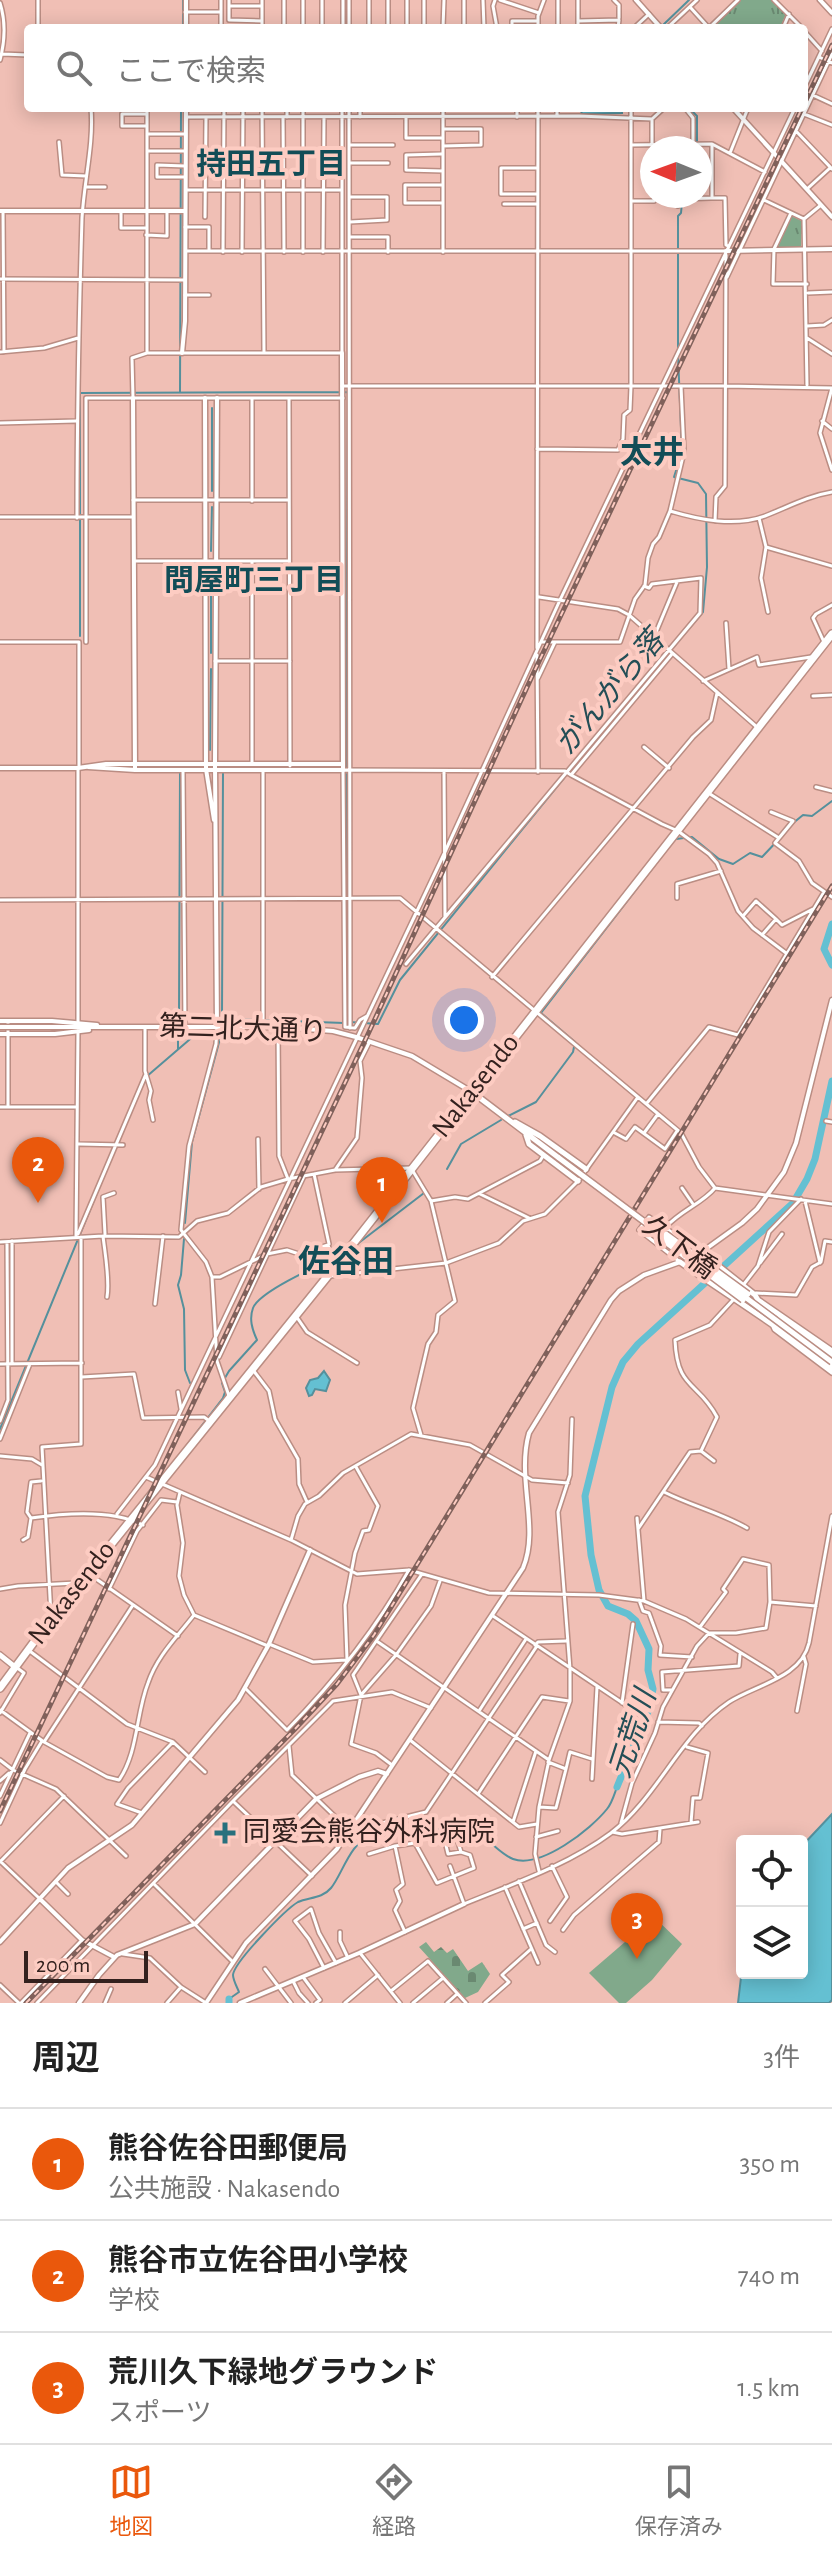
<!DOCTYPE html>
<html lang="ja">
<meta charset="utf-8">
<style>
:root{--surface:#fff;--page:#f2f2f2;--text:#222;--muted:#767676;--line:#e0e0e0;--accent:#ea580c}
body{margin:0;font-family:"Alegreya Sans","Noto Sans JP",sans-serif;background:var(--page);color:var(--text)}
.controls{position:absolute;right:24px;bottom:24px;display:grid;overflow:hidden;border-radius:8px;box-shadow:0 4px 20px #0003}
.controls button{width:72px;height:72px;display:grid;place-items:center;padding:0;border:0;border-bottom:2px solid var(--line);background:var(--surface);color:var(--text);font:40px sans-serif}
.compass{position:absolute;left:640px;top:136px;width:72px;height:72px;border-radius:50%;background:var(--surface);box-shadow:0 4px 20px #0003;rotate:271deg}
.scale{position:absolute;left:24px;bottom:20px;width:124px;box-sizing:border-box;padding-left:8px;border:4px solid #33211e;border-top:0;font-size:22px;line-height:28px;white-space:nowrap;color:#33211e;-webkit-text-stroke:6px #fdccc2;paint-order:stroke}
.you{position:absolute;left:464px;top:1020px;width:28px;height:28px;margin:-20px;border:6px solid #fff;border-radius:50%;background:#1a73e8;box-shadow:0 0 0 12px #1a73e833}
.badge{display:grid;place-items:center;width:52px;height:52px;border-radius:50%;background:var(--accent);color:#fff;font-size:26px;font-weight:700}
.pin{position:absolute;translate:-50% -66px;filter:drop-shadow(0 2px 4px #0008)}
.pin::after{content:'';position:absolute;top:42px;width:28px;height:24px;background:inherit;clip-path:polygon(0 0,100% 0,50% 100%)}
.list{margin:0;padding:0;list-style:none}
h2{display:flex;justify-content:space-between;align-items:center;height:104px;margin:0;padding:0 32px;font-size:34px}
h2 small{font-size:26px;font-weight:400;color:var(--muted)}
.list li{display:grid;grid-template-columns:52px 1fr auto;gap:24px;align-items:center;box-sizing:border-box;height:112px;padding:0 32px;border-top:2px solid var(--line)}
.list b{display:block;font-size:30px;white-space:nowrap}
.list p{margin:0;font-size:26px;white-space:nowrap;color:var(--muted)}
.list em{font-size:26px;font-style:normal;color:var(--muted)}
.icon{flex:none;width:44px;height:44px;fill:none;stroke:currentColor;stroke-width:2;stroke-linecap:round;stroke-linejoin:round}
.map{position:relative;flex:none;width:832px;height:2003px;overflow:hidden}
.search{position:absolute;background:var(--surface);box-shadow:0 4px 20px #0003;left:24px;right:24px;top:24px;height:88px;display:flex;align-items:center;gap:20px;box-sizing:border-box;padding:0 28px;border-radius:8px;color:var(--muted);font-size:30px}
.sheet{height:440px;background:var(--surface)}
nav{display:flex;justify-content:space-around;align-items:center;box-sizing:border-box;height:112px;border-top:2px solid var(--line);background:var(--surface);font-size:22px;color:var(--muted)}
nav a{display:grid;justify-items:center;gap:4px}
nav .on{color:var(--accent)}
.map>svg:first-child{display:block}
</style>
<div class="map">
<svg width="832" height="2003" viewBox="0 0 832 2003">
<defs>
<pattern id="cemetery-stones" width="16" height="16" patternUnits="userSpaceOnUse" patternTransform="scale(2)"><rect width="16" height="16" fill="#81a98b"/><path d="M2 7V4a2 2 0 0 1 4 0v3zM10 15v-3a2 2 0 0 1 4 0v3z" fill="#6a8971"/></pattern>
<pattern id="park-tufts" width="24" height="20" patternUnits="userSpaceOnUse" patternTransform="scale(2)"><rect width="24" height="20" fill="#81a98b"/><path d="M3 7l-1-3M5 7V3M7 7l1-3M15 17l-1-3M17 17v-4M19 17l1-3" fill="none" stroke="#6a8971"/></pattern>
</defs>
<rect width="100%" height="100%" fill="#f0bfb5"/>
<path fill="url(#cemetery-stones)" d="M426 1942 434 1952 441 1947 447 1953 453 1949 468 1971 482 1962 490 1974 478 1992 465 1998 419 1947Z"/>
<path fill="url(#park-tufts)" d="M741 0H773L786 14 780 28H712Z
M791 216 802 221 801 249H777Z"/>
<path fill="#81a98b" d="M654 1917 682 1944 652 1980 626 2003H619L589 1973Z"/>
<path fill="#64c0d2" stroke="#55909c" stroke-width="2" d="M580 108H622V113L582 114Z
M324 1371 330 1380 326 1391 315 1389 312 1395 309 1396 306 1388 310 1380 318 1378Z
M832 1814V2000L829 2003H738L742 1969V1973H802V1846Z"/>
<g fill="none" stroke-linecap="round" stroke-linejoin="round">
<path stroke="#55909c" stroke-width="2" d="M183 0V28
M347 0V28
M661 27 689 0
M347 108 348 270
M689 108 697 116V141
M682 148 691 147
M678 349V216L681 213 682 202
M180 391 181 108
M212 491V408
M211 551 212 507
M80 636V393L348 392
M211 653V565
M632 696 703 612 707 567 706 494 698 483 674 477 682 452 678 355
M210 750 211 669
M346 767 348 380
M346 774V896
M792 824 803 815 812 816 832 801
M676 839 692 837 719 859 733 864 750 853 762 857 780 838
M346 903 347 1023
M179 1014 180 772
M222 1014 223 771
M229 1019 344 1023
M350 1022 378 1024 400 980 564 778
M178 1049V1031
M146 1077 196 1034
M508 1116 536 1102 573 1052 575 1042 541 1013 662 856
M447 1169 461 1144 501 1120
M185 1223 192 1142 221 1035
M184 1239 181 1275 178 1285 184 1309 185 1370 190 1383
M356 1245 424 1193
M0 1429 106 1171
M183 1450 223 1398 225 1392 222 1383 229 1371 257 1340C252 1329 249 1319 253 1308 259 1293 315 1265 331 1263
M229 1999 239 1992C237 1987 233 1980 233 1975 234 1962 286 1909 298 1902 308 1897 322 1899 331 1888 342 1875 351 1840 371 1837 402 1833 436 1827 467 1830 485 1832 497 1853 513 1859 541 1869 591 1829 607 1809 612 1803 614 1795 617 1787"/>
<path stroke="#64c0d2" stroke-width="7" d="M832 924 824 949 832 965
M617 1787 649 1709 653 1689 648 1670 649 1649 636 1621 628 1614 608 1606 599 1590 591 1555 585 1496 612 1387 623 1362 638 1344 793 1203 807 1179 815 1159 832 1081
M229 1999V2003"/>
<defs>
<path id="minor" d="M38 0V28
M221 0V28
M229 0V20L262 21
M262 0V28
M349 0V28
M369 0V28
M388 0V28
M464 0V28
M483 0 484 28
M495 0 493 6 497 28
M500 0 539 13
M578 0V28
M614 0 619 5V18
M774 0 802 28
M0 3C6 22 5 41 0 60
M229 6H262
M690 7 709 28
M185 12H221
M578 21 619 20 618 28
M284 28V0
M303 28V0
M322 28V0
M343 28V0
M407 28V0
M424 28V0
M443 28 444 0
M512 28V21H538
M538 28V16L544 0
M558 28V0
M634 28 649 14
M667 28 697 0
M709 28 738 0
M783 28 789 14
M804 31 822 51
M2 54 28 55
M819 57 832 63
M804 88 832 29
M804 91 832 104
M262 108 264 352
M303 108V252
M349 108 350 1028
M443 108V252
M517 108V117
M557 108V116
M685 108 693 118V143
M804 114 832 125
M186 117 579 116 652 119 664 108
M283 117 284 252
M287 117V108
M360 117V108
M406 117V138H443
M652 120V144
M147 126H122V114H147
M443 129H481V145L443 146
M796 131 832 169
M147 134H185
M59 142 62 175 86 176
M349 145H393
M631 145 712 144 765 172
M712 146V198H725L726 245 728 246
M147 151H185
M730 153 748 108
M441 154 406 155V170L443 171
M349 163H388
M185 166 157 165V177H185
M536 168H501V194H537
M442 185H405V203H443
M85 187H105
M807 189 830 168
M186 190H342
M350 197H387V220L350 222
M679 199 711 198
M764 200 804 219
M631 201H654V196
M504 204H536
M678 206 679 196
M3 211 4 352
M121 211V228H146
M791 213 774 249 773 284H807
M205 217 206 117
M185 227H209V251
M146 235 167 236V212
M350 237H388V252
M186 251H726
M223 252 224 108
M242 252 243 108
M323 252 324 117
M727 277 832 54
M0 279 185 280
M808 293 832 292
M185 295H209
M807 326 824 325 832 320
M807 338 832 354
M0 352 44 348 78 338
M147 353V108
M807 385 804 219 821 205
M342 386H726L832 388
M832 388 820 433 832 470
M133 398 132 358 147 353H342V108
M289 398 290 766
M822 421 832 429
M0 423 76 421
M537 449 618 450 623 439 624 415 630 410 631 386V108
M133 500H289
M252 501V398
M670 511C700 520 735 527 765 516 788 507 808 496 832 492
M0 517H132
M77 518C77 417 79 318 82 218 84 181 94 144 91 108
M759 518 766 547 761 578 768 612
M715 521 716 497 725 486 726 255
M766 547 832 566
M134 561H289
M539 597 618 609 629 615 758 728
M726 623 729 669
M654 637 677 582
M823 640 813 618 816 614 832 605
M0 642H79V767
M86 642V398H343
M541 642H620L635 599 645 585 648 558 653 544 659 537 670 511 684 452 681 386
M537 648 538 108
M537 655 538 772
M215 661H290
M538 678 555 642
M703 681 757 657 759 665 811 657
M813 696 832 695
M644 747 669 768
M252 764V561
M78 768V1023
M183 771 185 1027
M444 771 445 917
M571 775 662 824 678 831 709 854 717 863 738 911 753 928 786 953
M816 787 832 791
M710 794 779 838 775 843 799 861 812 883 832 897
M771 812 793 821 779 838
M677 898V884L721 871
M0 900 400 898 681 1133 699 1167 715 1188 832 1204
M743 916 756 901 776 919 762 935
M776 919 782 925 813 909
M406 964 700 613 701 578 652 584 649 588 644 586
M492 977 693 737 711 720 717 693
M367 1016 360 1020 355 1028 345 1027 343 770 565 771 571 775 672 654
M8 1021V1107
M217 1027 216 1044 189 1146 181 1230 206 1262 212 1277 217 1361 229 1396
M263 1027V771
M145 1028V1071L151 1091 149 1100 153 1120
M278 1028 279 1156 288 1179
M647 1103 709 1027 738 1035 824 892
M0 1107H76
M826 1121 832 1122
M613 1132 626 1139 635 1127 665 1149 677 1131
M644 1133 658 1114
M258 1139 259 1189
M79 1144 123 1145
M335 1170 357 1138 362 1078 360 1061 369 1043
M314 1174 329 1244
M682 1188 693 1204
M480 1194 529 1218
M431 1201 455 1197 468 1199 540 1161 543 1156
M805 1201 820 1263
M666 1227C680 1211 703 1203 715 1188
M78 1234 146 1074
M105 1234 103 1197 114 1193
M103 1236C105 1254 110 1280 107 1297
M76 1237 78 1031
M12 1241V1364
M0 1242 103 1236 179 1237 197 1221 228 1213 261 1187 288 1179 335 1170 411 1168 431 1201 455 1301 438 1315 436 1332 428 1344 413 1408 421 1435
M680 1262 639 1230 649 1217 701 1252
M760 1263 782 1234
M330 1276 446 1263 499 1243 523 1221 545 1214 578 1181 638 1097
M212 1277H220L267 1254 287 1250 299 1254 328 1245 334 1264
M744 1284 758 1266 769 1232 801 1199
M756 1293 796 1295 812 1267 821 1262 825 1241 832 1242
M155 1304 163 1236
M296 1316 307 1332 357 1363
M219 1357 304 1176
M0 1364 82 1363
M253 1370 269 1391 275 1419 298 1459 299 1484 307 1502
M82 1377 134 1374 143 1418 204 1417 208 1420
M178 1392 181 1409
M0 1421 8 1400 7 1242
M0 1439 30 1364
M701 1451 717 1417C698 1381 677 1390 675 1340L710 1325 734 1299
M0 1456 32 1459 42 1465
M146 1477 291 1540 357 1574 409 1570 489 1593 599 1595 644 1601 686 1619 772 1672 777 1678
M180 1492 177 1505 183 1543 179 1576 184 1595 194 1615
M664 1492C692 1506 721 1513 747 1528
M117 1514 155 1465 444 854 560 600 795 108
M31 1518 27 1512 31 1482 41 1481
M637 1518 644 1601
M638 1529 690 1452 701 1451 714 1461
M23 1540 28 1537 31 1518C65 1513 112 1509 143 1525
M291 1540 298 1516 305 1504 319 1496 343 1473 411 1434 470 1445 532 1480 568 1483
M89 1574 178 1636
M0 1589 18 1586 76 1583
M109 1589 137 1531 161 1500 177 1502
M639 1600 643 1611 649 1613 661 1646 660 1655 692 1657
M770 1602 816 1606
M194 1615 268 1646
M51 1616 42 1447 81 1444V1237
M493 1616 642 1716
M378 1642 549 1760
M269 1644 313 1662 346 1660
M535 1645 538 1642 566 1641
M31 1652 127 1724 173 1742 205 1772
M347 1660 345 1605 355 1553 363 1531 369 1530 378 1506 356 1467
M246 1689 287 1730C334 1682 376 1629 409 1570
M672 1690H663L662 1672 739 1666 740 1654
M361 1695 353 1675 422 1574
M622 1703 633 1624
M0 1710 44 1742 133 1605
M479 1711 526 1639
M797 1711 806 1664 804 1657
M0 1713 24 1673 16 1667
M658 1722 699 1723 702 1726
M410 1740 519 1827 537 1824
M44 1742 107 1777 119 1780C138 1753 136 1713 148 1683 157 1656 177 1637 194 1615
M289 1746 292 1775 350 1831 426 1812 537 1646
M687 1747 708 1753 700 1798H693L691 1823
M0 1760 13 1770 56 1789 126 1856
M392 1765 376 1753 351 1744 361 1695 396 1655 431 1606 440 1581
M566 1769 570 1752 592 1759
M592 1779 597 1687
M0 1781 9 1773
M478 1794 542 1697 569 1701
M0 1796 30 1733
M234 1802 312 1876
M539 1807 556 1808 566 1769 548 1762
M142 1813 117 1804 128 1788 173 1742
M513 1822 536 1751
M0 1823 25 1769 42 1741
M621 1823 632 1783 655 1733 663 1707 697 1646 709 1633H736L766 1628 770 1602 769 1565 743 1559 723 1589 726 1592 700 1627
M612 1832 622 1834 698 1822
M536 1837 558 1831
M458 1842 461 1852
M395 1846 415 1843 437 1883 474 1868 470 1855 461 1852 448 1854 443 1833
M369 1854 395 1846 403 1884 396 1890 400 1901 395 1910 405 1932
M0 1861 40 1899
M0 1862 64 1796
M450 1866 464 1904C513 1884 568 1865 611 1833 658 1797 680 1735 729 1702 755 1685 801 1678 809 1643L832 1516
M539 1871 535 1854 539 1807 549 1760 570 1701V1669L558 1512 570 1475 572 1419
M519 1881 546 1945 555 1952
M57 1883 68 1894
M154 1884 233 1962
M505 1887 538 1963
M550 1921 567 1897 552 1866
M523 1929 537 1923
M563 1930 574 1915 659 1842 660 1829
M340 1932V1941L348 1958
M360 1953 400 2003
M123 1954 150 1958 181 1987 206 2003
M324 1968 309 1939 295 1921 311 1909 319 1933 336 1963
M265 1969 291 2003
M303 1977 320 2000 316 2003
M293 1981 299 1993 308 2003
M0 1985 19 2003
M391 1991 428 1961 466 2003
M21 2003 82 1940
M37 2003 233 1801 333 1701 392 1692 431 1708
M105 2003 111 1989
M167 2003 181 1987
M345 2003 378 1975
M413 2003 443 1978
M447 2003 457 1994
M485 2003 509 1982 502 1975 531 1949"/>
<path id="tertiary" d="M186 0V28
M636 0 661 28
M820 0 832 13
M733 108 832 217
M0 211H185
M726 251 832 249
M182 353 185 321 186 108
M133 398 135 770
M205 398 206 769 214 820
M217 398 215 764 217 1027
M88 767 135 770H343L342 353
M0 768H78L106 764H343
M0 1021H52L97 1025
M52 1027H278L333 1031 356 1037 412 1056 472 1092
M0 1034H55L89 1030
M699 1254 742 1223 757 1209 784 1172 796 1143 832 1000
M40 1899 82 1940 114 1957
M0 1942 68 1868 132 1825 238 1700 268 1646 310 1550
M79 2003 99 1975 117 1955 195 1924 316 1799 359 1777 378 1771 387 1774
M206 2003 246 1943 337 1849 523 1568C540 1528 516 1479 529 1433L611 1300 619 1291 644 1275 680 1262
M240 2003 359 1953 464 1904"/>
<path id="secondary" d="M472 1092 559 1158
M515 1122 540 1136 586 1169
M526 1135 529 1144 578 1181
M702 1253 755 1295 758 1300 832 1351
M680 1262C731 1297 783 1330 832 1367
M780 1317 832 1357
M772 1322 775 1329 832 1372
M0 1655 15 1667"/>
<path id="trunk" d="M0 1688 51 1619 327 1277 832 634"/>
</defs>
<use href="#minor" stroke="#ba8d83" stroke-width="6"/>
<use href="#tertiary" stroke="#ba8d83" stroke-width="7"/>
<use href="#secondary" stroke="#ba8d83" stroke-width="8"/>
<use href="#trunk" stroke="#ba8d83" stroke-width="10"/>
<use href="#minor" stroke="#fff" stroke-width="3"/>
<use href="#tertiary" stroke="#fff" stroke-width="4"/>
<use href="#secondary" stroke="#fff" stroke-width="5"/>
<use href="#trunk" stroke="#fff" stroke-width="7"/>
<defs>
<path id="rail" d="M804 104 832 45
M0 1811 369 1032 534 672 802 108
M26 2003 294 1730 337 1684 374 1635 832 886"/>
</defs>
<use href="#rail" stroke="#80615b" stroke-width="5"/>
<use href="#rail" stroke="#fdccc2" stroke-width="2" stroke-dasharray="6" stroke-linecap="butt"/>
<defs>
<path id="tertiary-bridge" d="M0 1027H52"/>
<path id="secondary-bridge" d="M559 1158 832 1362
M666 1234 748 1294
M664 1241 743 1300"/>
</defs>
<use href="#tertiary-bridge" stroke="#ba8d83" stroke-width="7" stroke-linecap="butt"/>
<use href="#secondary-bridge" stroke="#ba8d83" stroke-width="8" stroke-linecap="butt"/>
<use href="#tertiary-bridge" stroke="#fff" stroke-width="4"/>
<use href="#secondary-bridge" stroke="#fff" stroke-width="5"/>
</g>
<path fill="#29707d" stroke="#fdccc2" stroke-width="3" d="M221 1821h8v8h8v8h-8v8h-8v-8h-8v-8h8z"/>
<g text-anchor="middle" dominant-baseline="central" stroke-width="8" stroke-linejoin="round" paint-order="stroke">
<g font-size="28" fill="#33211e" stroke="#fdccc2">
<text transform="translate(243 1030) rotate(2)">第二北大通り</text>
<text transform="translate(476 1086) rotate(-52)">Nakasendo</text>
<text transform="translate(679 1248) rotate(37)">久下橋</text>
<text transform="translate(72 1593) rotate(-52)">Nakasendo</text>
</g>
<g font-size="28" fill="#33211e" stroke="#fdccc2" text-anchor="start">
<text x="243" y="1833">同愛会熊谷外科病院</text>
</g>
<g font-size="30" font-weight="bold" fill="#124d57" stroke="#fdccc2">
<text x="271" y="165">持田五丁目</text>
<text x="254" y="581">問屋町三丁目</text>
</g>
<g font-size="30" font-style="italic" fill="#244e56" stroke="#fdccc2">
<text transform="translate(610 693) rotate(-50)">がんがら落</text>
<text transform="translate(633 1734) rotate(-72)">元荒川</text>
</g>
<g font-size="32" font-weight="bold" fill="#124d57" stroke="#fdccc2">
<text x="652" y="453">太井</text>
<text x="346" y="1262">佐谷田</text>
</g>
</g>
</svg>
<div class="controls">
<button><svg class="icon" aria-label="locate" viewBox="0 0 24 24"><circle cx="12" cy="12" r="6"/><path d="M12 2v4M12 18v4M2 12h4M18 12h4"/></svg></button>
<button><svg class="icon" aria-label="layers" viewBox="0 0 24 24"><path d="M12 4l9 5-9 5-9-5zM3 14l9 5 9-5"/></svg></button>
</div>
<svg class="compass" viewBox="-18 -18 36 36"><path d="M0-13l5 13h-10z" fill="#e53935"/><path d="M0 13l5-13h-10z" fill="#767676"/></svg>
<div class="scale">200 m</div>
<div class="you"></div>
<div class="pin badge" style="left:382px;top:1223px">1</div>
<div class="pin badge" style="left:38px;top:1203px">2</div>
<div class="pin badge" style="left:637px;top:1959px">3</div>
<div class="search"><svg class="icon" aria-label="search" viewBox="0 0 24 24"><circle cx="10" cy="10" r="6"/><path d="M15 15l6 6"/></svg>ここで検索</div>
</div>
<section class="sheet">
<h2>周辺<small>3件</small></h2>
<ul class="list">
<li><span class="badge">1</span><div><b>熊谷佐谷田郵便局</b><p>公共施設 · Nakasendo</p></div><em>350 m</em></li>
<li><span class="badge">2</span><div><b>熊谷市立佐谷田小学校</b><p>学校</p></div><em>740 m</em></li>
<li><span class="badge">3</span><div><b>荒川久下緑地グラウンド</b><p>スポーツ</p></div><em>1.5 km</em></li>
</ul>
</section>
<nav>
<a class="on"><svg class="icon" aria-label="map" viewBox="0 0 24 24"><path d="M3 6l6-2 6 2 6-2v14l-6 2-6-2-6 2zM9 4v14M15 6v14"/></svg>地図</a>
<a><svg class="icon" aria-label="directions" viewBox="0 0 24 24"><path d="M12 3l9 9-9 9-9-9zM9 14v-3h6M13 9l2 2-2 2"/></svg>経路</a>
<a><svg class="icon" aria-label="saved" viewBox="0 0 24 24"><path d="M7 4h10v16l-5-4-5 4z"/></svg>保存済み</a>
</nav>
